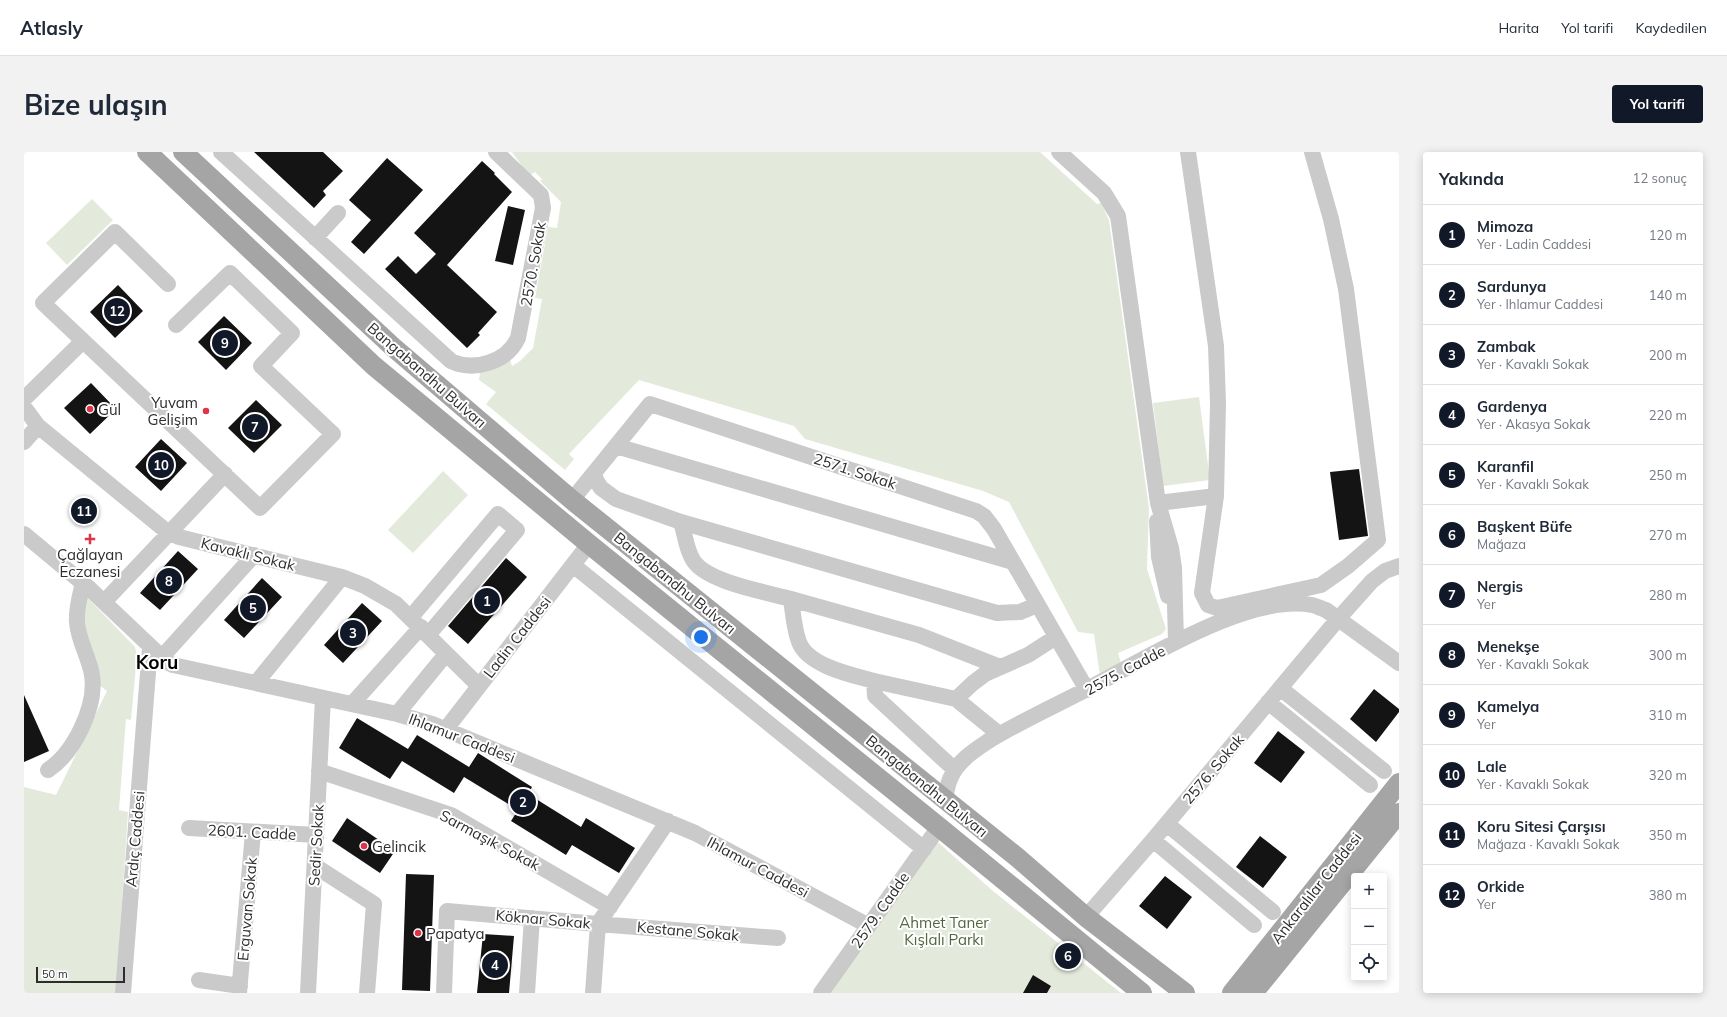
<!DOCTYPE html>
<html lang="tr">
<meta charset="utf-8">
<style>
:root{--surface:#fff;--page:#f2f2f3;--text:#1f2937;--muted:#747a83;--line:#e0e1e3;--accent:#111827}
body{margin:0;font-family:Mulish,sans-serif;background:var(--page);color:var(--text)}
.controls{position:absolute;right:12px;bottom:12px;display:grid;overflow:hidden;border-radius:4px;box-shadow:0 2px 10px #0003}
.controls button{width:36px;height:36px;display:grid;place-items:center;padding:0;border:0;border-bottom:1px solid var(--line);background:var(--surface);color:var(--text);font:20px sans-serif}
.scale{position:absolute;left:12px;bottom:10px;width:89px;box-sizing:border-box;padding-left:4px;border:2px solid #2d2d2d;border-top:0;font-size:11px;line-height:14px;white-space:nowrap;color:#2d2d2d;-webkit-text-stroke:3px #fff;paint-order:stroke}
.you{position:absolute;left:677px;top:485px;width:14px;height:14px;margin:-10px;border:3px solid #fff;border-radius:50%;background:#1a73e8;box-shadow:0 0 0 6px #1a73e833}
.badge{display:grid;place-items:center;width:26px;height:26px;border-radius:50%;background:var(--accent);color:#fff;font-size:13px;font-weight:700}
.pin{position:absolute;translate:-50% -50%;border:2px solid #fff;box-shadow:0 1px 4px #0006}
.list{margin:0;padding:0;list-style:none}
h2{display:flex;justify-content:space-between;align-items:center;height:52px;margin:0;padding:0 16px;font-size:17px}
h2 small{font-size:13px;font-weight:400;color:var(--muted)}
.list li{display:grid;grid-template-columns:26px 1fr auto;gap:12px;align-items:center;box-sizing:border-box;height:60px;padding:0 16px;border-top:1px solid var(--line)}
.list b{display:block;font-size:15px;white-space:nowrap}
.list p{margin:0;font-size:13px;white-space:nowrap;color:var(--muted)}
.list em{font-size:13px;font-style:normal;color:var(--muted)}
.icon{flex:none;width:22px;height:22px;fill:none;stroke:currentColor;stroke-width:2;stroke-linecap:round;stroke-linejoin:round}
.map{position:relative;flex:none;width:1375px;height:841px;overflow:hidden;border-radius:4px}
header{display:flex;align-items:center;gap:24px;box-sizing:border-box;height:56px;padding:0 20px;background:var(--surface);border-bottom:1px solid var(--line)}
header strong{font-size:19px}
nav{display:flex;gap:22px;margin-inline-start:auto;font-size:14px}
.intro{display:flex;align-items:center;justify-content:space-between;box-sizing:border-box;height:96px;padding:0 24px}
h1{margin:0;font-size:28px}
.button{padding:10px 18px;border-radius:4px;background:var(--accent);color:#fff;font-size:14px;font-weight:700}
main{display:flex;gap:24px;padding:0 24px}
aside{flex:1;background:var(--surface);border-radius:4px;box-shadow:0 2px 10px #0003}
.map>svg:first-child{display:block}
</style>
<header>
<strong>Atlasly</strong>
<nav><a>Harita</a><a>Yol tarifi</a><a>Kaydedilen</a></nav>
</header>
<div class="intro"><h1>Bize ulaşın</h1><a class="button">Yol tarifi</a></div>
<main>
<div class="map">
<svg width="1375" height="841" viewBox="0 0 1375 841">
<rect width="100%" height="100%" fill="#fff"/>
<path fill="#e4eadb" d="M488 0H1016L1073 52 1077 51 1085 68 1125 356 1123 417 1142 477 1138 482 1094 501 1098 514 1076 524 1070 482 1054 480 985 350 959 339 781 287 770 274 615 228 545 302 550 307 541 318 462 252 472 240 455 228 456 221 486 207 488 214 496 209 509 196 518 147 511 146 524 75 533 76 537 50 516 29 518 27 511 20 505 24Z
M68 47 89 68 43 113 22 91Z
M1175 245 1186 328 1139 334 1129 251Z
M419 319 444 343 389 401 364 378Z
M61 443 111 495 113 503 107 568 102 567 95 658 104 660 92 841H0V635L32 643 83 539 71 530 56 467Z
M908 685 969 739 1097 841H797Z"/>
<path fill="#141414" d="M230 0H299L319 19 299 39 302 43 290 56Z
M363 6 399 38 340 102 327 90 347 68 325 48Z
M458 9 471 21 470 22 488 40 423 113 473 160 454 181 456 183 443 196 361 117 374 104 392 122 412 102 390 81Z
M484 54 501 58 489 113 471 109Z
M94 133 119 159 91 186 66 160Z
M200 164 228 191 202 218 174 190Z
M67 231 92 257 66 282 40 256Z
M232 248 258 273 230 301 204 276Z
M137 287 163 311 137 339 111 315Z
M1335 317 1344 384 1315 388 1306 320Z
M154 399 174 417 136 458 116 441Z
M482 406 503 425 444 492 424 474Z
M238 426 258 445 220 486 200 468Z
M338 451 358 469 319 511 300 493Z
M1350 537 1375 557V560L1352 590 1326 567Z
M0 543 25 599 0 610Z
M333 566 384 597 393 583 445 615 454 601 508 635 504 642 557 675 562 666 611 696 595 721 548 693 542 703 487 669 494 658 440 625 430 641 378 609 366 627 315 596Z
M1254 579 1281 600 1257 631 1230 611Z
M323 666 371 699 356 721 308 689Z
M1236 684 1263 705 1239 736 1212 715Z
M382 722 410 723 406 839 378 838Z
M1141 724 1168 745 1143 777 1115 754Z
M459 782 490 784 485 841H453Z
M1009 823 1027 834 1023 841H999Z"/>
<g fill="none" stroke-linecap="round" stroke-linejoin="round">
<path stroke="#cacaca" stroke-width="16" d="M197 0 427 209C450 220 483 210 494 186L519 56 517 43 472 0
M1035 0 1080 41 1094 64 1134 351 1192 344 1178 441 1184 453 1193 456 1297 433 1324 414 1354 388 1322 137 1307 67 1288 0
M1164 0 1192 194 1194 251 1192 344
M291 86 314 61
M144 132 91 80 19 151 236 356 309 282 237 214 268 181 206 121 152 173
M0 247 59 189
M0 255 14 274 141 378 155 385 318 425 341 434 372 452 455 534
M0 290 14 274
M592 294 989 410
M570 321 572 328 577 336 592 347 657 370 973 461 996 460 1013 453
M548 348 626 252 952 359 960 364 970 377 1063 538
M1134 351 1147 396 1150 416 1152 490
M1133 369 1135 405 1144 444
M657 370C661 382 662 397 669 408 682 430 742 440 767 447 769 461 770 477 775 490 784 514 828 523 850 529L851 544 931 618
M0 382 66 437 143 510 149 513 373 562 408 572 671 681 845 774
M549 413 900 697
M767 447 895 483 976 515
M80 450 201 322
M387 465 474 362 493 378 404 483
M137 506 230 403
M850 529 932 547
M232 531 318 425
M1256 536 1360 619
M1244 550 1346 633
M328 552 397 475
M373 562 422 502
M422 577 565 392
M975 582 932 547 949 531 961 522 1004 503 1032 485
M24 618C50 601 73 554 68 523 65 505 54 488 53 470 52 457 56 443 59 431
M295 619 427 663 586 755
M921 649C922 642 923 634 926 627 933 609 951 598 966 588 999 568 1035 552 1069 534 1123 506 1226 441 1288 453 1293 454 1298 457 1302 458L1375 511
M1143 672 1249 760
M165 676 292 683
M1129 688 1230 773
M291 714 350 752 343 841
M1062 765 1129 688 1314 467 1348 429 1361 419 1375 414
M175 828 216 834
M99 841 126 495
M215 841 229 680
M284 841 299 546
M420 841 423 759 574 772 644 669
M503 841 508 766
M569 841 574 772 754 786
M797 841 915 675"/>
<path stroke="#a5a5a5" stroke-width="20" d="M123 0 350 214 565 392 915 675 1118 841
M159 0 369 195 548 348 994 706 1062 765 1161 841
M1208 841 1375 631
M1229 841 1375 661"/>
</g>
<g fill="#de344b" stroke="#fff" stroke-width="1.5">
<circle cx="66" cy="257" r="4"/>
<circle cx="182" cy="259" r="4"/>
<path d="M64 381h4v4h4v4h-4v4h-4v-4h-4v-4h4z"/>
<circle cx="340" cy="694" r="4"/>
<circle cx="394" cy="781" r="4"/>
</g>
<g text-anchor="middle" dominant-baseline="central" stroke-width="4" stroke-linejoin="round" paint-order="stroke">
<g font-size="15" fill="#2d2d2d" stroke="#fff">
<text transform="translate(509 112) rotate(-80)">2570. Sokak</text>
<text transform="translate(403 223) rotate(41)">Bangabandhu Bulvarı</text>
<text transform="translate(831 319) rotate(18)">2571. Sokak</text>
<text transform="translate(224 402) rotate(14)">Kavaklı Sokak</text>
<text transform="translate(651 431) rotate(39)">Bangabandhu Bulvarı</text>
<text transform="translate(493 485) rotate(-52)">Ladin Caddesi</text>
<text transform="translate(1101 518) rotate(-28)">2575. Cadde</text>
<text transform="translate(438 586) rotate(21)">Ihlamur Caddesi</text>
<text transform="translate(1189 617) rotate(-50)">2576. Sokak</text>
<text transform="translate(903 634) rotate(39)">Bangabandhu Bulvarı</text>
<text transform="translate(228 680) rotate(3)">2601. Cadde</text>
<text transform="translate(111 687) rotate(-85)">Ardıç Caddesi</text>
<text transform="translate(466 688) rotate(28)">Sarmaşık Sokak</text>
<text transform="translate(292 693) rotate(-87)">Sedir Sokak</text>
<text transform="translate(734 715) rotate(28)">Ihlamur Caddesi</text>
<text transform="translate(1292 736) rotate(-52)">Ankaralılar Caddesi</text>
<text transform="translate(223 757) rotate(-85)">Erguvan Sokak</text>
<text transform="translate(856 758) rotate(-55)">2579. Cadde</text>
<text transform="translate(519 767) rotate(5)">Köknar Sokak</text>
<text transform="translate(664 779) rotate(5)">Kestane Sokak</text>
</g>
<g font-size="15" fill="#2d2d2d" stroke="#fff" text-anchor="start">
<text x="174" y="250" text-anchor="end">Yuvam<tspan x="174" dy="17">Gelişim</tspan></text>
<text x="74" y="257">Gül</text>
<text x="66" y="402" text-anchor="middle">Çağlayan<tspan x="66" dy="17">Eczanesi</tspan></text>
<text x="348" y="694">Gelincik</text>
<text x="402" y="781">Papatya</text>
</g>
<g font-size="15" fill="#52663c" stroke="#fff">
<text x="920" y="770">Ahmet Taner<tspan x="920" dy="17">Kışlalı Parkı</tspan></text>
</g>
<g font-size="19" font-weight="bold" fill="#000" stroke="#fff">
<text x="133" y="510">Koru</text>
</g>
</g>
</svg>
<div class="controls">
<button>+</button>
<button>−</button>
<button><svg class="icon" aria-label="locate" viewBox="0 0 24 24"><circle cx="12" cy="12" r="6"/><path d="M12 2v4M12 18v4M2 12h4M18 12h4"/></svg></button>
</div>
<div class="scale">50 m</div>
<div class="you"></div>
<div class="pin badge" style="left:463px;top:449px">1</div>
<div class="pin badge" style="left:499px;top:650px">2</div>
<div class="pin badge" style="left:329px;top:481px">3</div>
<div class="pin badge" style="left:471px;top:813px">4</div>
<div class="pin badge" style="left:229px;top:456px">5</div>
<div class="pin badge" style="left:1044px;top:804px">6</div>
<div class="pin badge" style="left:231px;top:275px">7</div>
<div class="pin badge" style="left:145px;top:429px">8</div>
<div class="pin badge" style="left:201px;top:191px">9</div>
<div class="pin badge" style="left:137px;top:313px">10</div>
<div class="pin badge" style="left:60px;top:359px">11</div>
<div class="pin badge" style="left:93px;top:159px">12</div>
</div>
<aside>
<h2>Yakında<small>12 sonuç</small></h2>
<ul class="list">
<li><span class="badge">1</span><div><b>Mimoza</b><p>Yer · Ladin Caddesi</p></div><em>120 m</em></li>
<li><span class="badge">2</span><div><b>Sardunya</b><p>Yer · Ihlamur Caddesi</p></div><em>140 m</em></li>
<li><span class="badge">3</span><div><b>Zambak</b><p>Yer · Kavaklı Sokak</p></div><em>200 m</em></li>
<li><span class="badge">4</span><div><b>Gardenya</b><p>Yer · Akasya Sokak</p></div><em>220 m</em></li>
<li><span class="badge">5</span><div><b>Karanfil</b><p>Yer · Kavaklı Sokak</p></div><em>250 m</em></li>
<li><span class="badge">6</span><div><b>Başkent Büfe</b><p>Mağaza</p></div><em>270 m</em></li>
<li><span class="badge">7</span><div><b>Nergis</b><p>Yer</p></div><em>280 m</em></li>
<li><span class="badge">8</span><div><b>Menekşe</b><p>Yer · Kavaklı Sokak</p></div><em>300 m</em></li>
<li><span class="badge">9</span><div><b>Kamelya</b><p>Yer</p></div><em>310 m</em></li>
<li><span class="badge">10</span><div><b>Lale</b><p>Yer · Kavaklı Sokak</p></div><em>320 m</em></li>
<li><span class="badge">11</span><div><b>Koru Sitesi Çarşısı</b><p>Mağaza · Kavaklı Sokak</p></div><em>350 m</em></li>
<li><span class="badge">12</span><div><b>Orkide</b><p>Yer</p></div><em>380 m</em></li>
</ul>
</aside>
</main>
